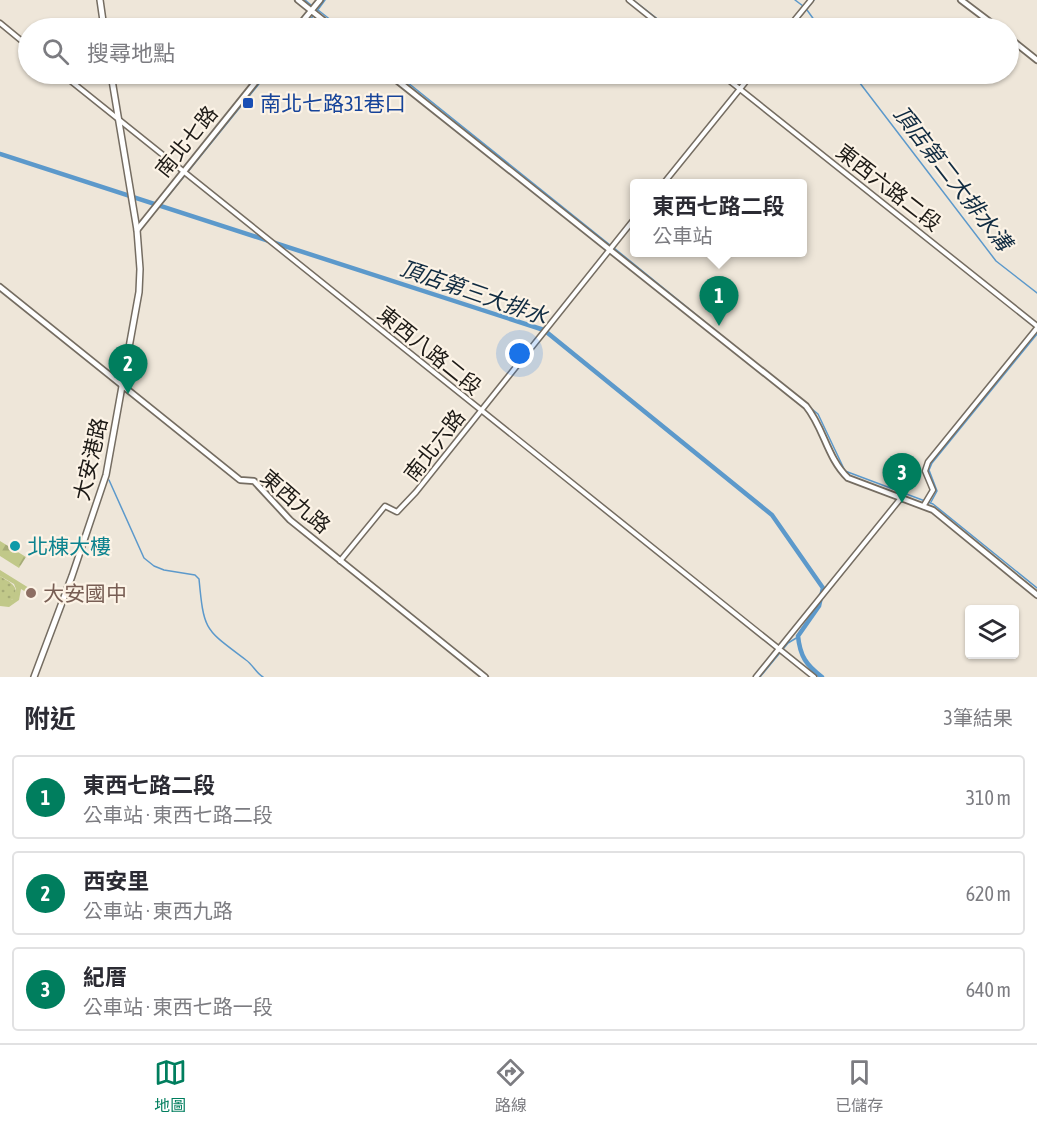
<!DOCTYPE html>
<html lang="zh-TW">
<meta charset="utf-8">
<style>
:root{--surface:#fff;--page:#f7f7f7;--text:#2b2b33;--muted:#7c7c81;--line:#e1e1e2;--accent:#007e5e}
body{margin:0;font-family:"Asap Condensed","Noto Sans TC",sans-serif;background:var(--page);color:var(--text)}
.controls{position:absolute;right:18px;bottom:18px;display:grid;overflow:hidden;border-radius:6px;box-shadow:0 2px 4px #0004}
.controls button{width:54px;height:54px;display:grid;place-items:center;padding:0;border:0;border-bottom:2px solid var(--line);background:var(--surface);color:var(--text);font:30px sans-serif}
.you{position:absolute;left:520px;top:354px;width:21px;height:21px;margin:-15px;border:4px solid #fff;border-radius:50%;background:#1a73e8;box-shadow:0 0 0 9px #1a73e833}
.badge{display:grid;place-items:center;width:39px;height:39px;border-radius:50%;background:var(--accent);color:#fff;font-size:20px;font-weight:700}
.pin{position:absolute;translate:-50% -50px;filter:drop-shadow(0 2px 3px #0008)}
.pin::after{content:'';position:absolute;top:32px;width:21px;height:18px;background:inherit;clip-path:polygon(0 0,100% 0,50% 100%)}
.popup{position:absolute;left:630px;top:179px;width:177px;height:78px;box-sizing:border-box;display:grid;place-content:center;border-radius:6px;background:var(--surface);filter:drop-shadow(0 2px 4px #0005);font-size:20px;white-space:nowrap;color:var(--muted)}
.popup b{font-size:22px;color:var(--text)}
.popup::after{content:'';position:absolute;left:50%;top:100%;margin-left:-12px;border:12px solid transparent;border-top-color:var(--surface)}
.list{margin:0;padding:0;list-style:none}
h2{display:flex;justify-content:space-between;align-items:center;height:78px;margin:0;padding:0 24px;font-size:26px}
h2 small{font-size:20px;font-weight:400;color:var(--muted)}
.list li{display:grid;grid-template-columns:39px 1fr auto;gap:18px;align-items:center;box-sizing:border-box;height:84px;margin:0 12px 12px;padding:0 12px;border:2px solid var(--line);border-radius:6px}
.list b{display:block;font-size:22px;white-space:nowrap}
.list p{margin:0;font-size:20px;white-space:nowrap;color:var(--muted)}
.list em{font-size:20px;font-style:normal;color:var(--muted)}
.icon{flex:none;width:33px;height:33px;fill:none;stroke:currentColor;stroke-width:2;stroke-linecap:round;stroke-linejoin:round}
.map{position:relative;flex:none;width:1037px;height:677px;overflow:hidden}
.search{position:absolute;background:var(--surface);box-shadow:0 2px 4px #0004;left:18px;right:18px;top:18px;height:66px;display:flex;align-items:center;gap:15px;box-sizing:border-box;padding:0 21px;border-radius:33px;color:var(--muted);font-size:22px}
.sheet{height:366px;background:var(--surface)}
nav{display:flex;justify-content:space-around;align-items:center;box-sizing:border-box;height:84px;border-top:2px solid var(--line);background:var(--surface);font-size:16px;color:var(--muted)}
nav a{display:grid;justify-items:center;gap:3px}
nav .on{color:var(--accent)}
.map>svg:first-child{display:block}
</style>
<div class="map">
<svg width="1037" height="677" viewBox="0 0 1037 677">
<defs>
<pattern id="grass-dots" width="8" height="8" patternUnits="userSpaceOnUse" patternTransform="scale(1.5)"><rect width="8" height="8" fill="#c1c889"/><path d="M2 2h.1M6 6h.1" fill="none" stroke="#a5ab76" stroke-width="1.8" stroke-linecap="round"/></pattern>
<pattern id="forest-firs" width="22" height="20" patternUnits="userSpaceOnUse" patternTransform="scale(1.5)"><rect width="22" height="20" fill="#c1c889"/><path d="M5 1l3.5 6h-7zM16 11l3.5 6h-7z" fill="#a5ab76"/></pattern>
</defs>
<rect width="100%" height="100%" fill="#eee6d9"/>
<path fill="url(#grass-dots)" d="M0 576C9 582 19 585 15 597L9 602 0 600Z"/>
<path fill="url(#forest-firs)" d="M0 541 26 557 19 568 0 556Z"/>
<path fill="#c1c889" d="M0 570 29 588 26 592 21 589 19 600 9 607 0 606V600H12L16 589 14 584 0 576Z"/>
<g fill="none" stroke-linecap="round" stroke-linejoin="round">
<path stroke="#5c99cb" stroke-width="1.5" d="M305 0 311 5
M633 0 669 28
M795 0 803 6
M318 10 341 28
M807 10 820 28
M317 11 325 0
M303 28 314 15
M791 28 814 0
M397 74 610 245
M725 74 740 86
M853 74 996 261 1037 293
M160 206 267 74
M614 248 818 414 845 471 933 504 1037 588
M109 480 144 558 154 566 164 570 195 575 199 579C204 632 205 629 246 660 253 665 256 673 263 677
M931 502 937 491 929 470 932 463 1037 334
M760 677 788 643 798 637"/>
<path stroke="#5c99cb" stroke-width="4.5" d="M0 154 544 330 772 515 823 588 819 606 798 636C800 656 806 665 822 677"/>
<defs>
<path id="minor" d="M629 0 664 28
M0 23 28 46
M788 28 811 0
M62 74 814 677
M721 74 1037 326
M663 184 752 74
M924 505 933 490 925 471 928 462 1037 328
M340 561 385 506 397 512 416 492 635 218
M756 677 901 498"/>
<path id="tertiary" d="M298 0 333 28
M961 0 998 28
M297 28 320 0
M1008 37 1037 60
M389 74 806 406C824 428 827 458 848 478L933 510 1037 595
M137 230 262 74
M0 287 240 480 254 481 290 520 485 677"/>
<path id="secondary" d="M100 0 104 28
M34 677 72 576 106 475 139 292 140 269 137 230 111 74"/>
</defs>
<use href="#minor" stroke="#756d62" stroke-width="7"/>
<use href="#tertiary" stroke="#756d62" stroke-width="8"/>
<use href="#secondary" stroke="#756d62" stroke-width="8"/>
<use href="#minor" stroke="#fff" stroke-width="4"/>
<use href="#tertiary" stroke="#fff" stroke-width="4.5"/>
<use href="#secondary" stroke="#fff" stroke-width="5"/>
</g>
<rect fill="#1a4fb4" stroke="#fcf3e6" stroke-width="2" x="242" y="97" width="12" height="12" rx="3"/>
<circle fill="#0f9aa8" stroke="#fcf3e6" stroke-width="2" cx="15" cy="546" r="6"/>
<circle fill="#8d6e63" stroke="#fcf3e6" stroke-width="2" cx="31" cy="593" r="6"/>
<g text-anchor="middle" dominant-baseline="central" stroke-width="4.5" stroke-linejoin="round" paint-order="stroke">
<g font-size="21" fill="#164399" stroke="#fcf3e6" text-anchor="start">
<text x="260" y="103">南北七路31巷口</text>
</g>
<g font-size="21" fill="#1d1a16" stroke="#fcf3e6">
<text transform="translate(186 141) rotate(-51)">南北七路</text>
<text transform="translate(889 187) rotate(38)">東西六路二段</text>
<text transform="translate(430 350) rotate(39)">東西八路二段</text>
<text transform="translate(434 445) rotate(-52)">南北六路</text>
<text transform="translate(90 459) rotate(-77)">大安港路</text>
<text transform="translate(296 501) rotate(41)">東西九路</text>
</g>
<g font-size="21" fill="#0d838f" stroke="#fcf3e6" text-anchor="start">
<text x="27" y="546">北棟大樓</text>
</g>
<g font-size="21" fill="#785e54" stroke="#fcf3e6" text-anchor="start">
<text x="43" y="593">大安國中</text>
</g>
<g font-size="22" font-style="italic" fill="#102b41" stroke="#fcf3e6">
<text transform="translate(953 178) rotate(52)">頂店第二大排水溝</text>
<text transform="translate(474 292) rotate(19)">頂店第三大排水</text>
</g>
</g>
</svg>
<div class="controls">
<button><svg class="icon" aria-label="layers" viewBox="0 0 24 24"><path d="M12 4l9 5-9 5-9-5zM3 14l9 5 9-5"/></svg></button>
</div>
<div class="you"></div>
<div class="pin badge" style="left:719px;top:326px">1</div>
<div class="popup"><b>東西七路二段</b>公車站</div>
<div class="pin badge" style="left:128px;top:394px">2</div>
<div class="pin badge" style="left:902px;top:503px">3</div>
<div class="search"><svg class="icon" aria-label="search" viewBox="0 0 24 24"><circle cx="10" cy="10" r="6"/><path d="M15 15l6 6"/></svg>搜尋地點</div>
</div>
<section class="sheet">
<h2>附近<small>3筆結果</small></h2>
<ul class="list">
<li><span class="badge">1</span><div><b>東西七路二段</b><p>公車站 · 東西七路二段</p></div><em>310 m</em></li>
<li><span class="badge">2</span><div><b>西安里</b><p>公車站 · 東西九路</p></div><em>620 m</em></li>
<li><span class="badge">3</span><div><b>紀厝</b><p>公車站 · 東西七路一段</p></div><em>640 m</em></li>
</ul>
</section>
<nav>
<a class="on"><svg class="icon" aria-label="map" viewBox="0 0 24 24"><path d="M3 6l6-2 6 2 6-2v14l-6 2-6-2-6 2zM9 4v14M15 6v14"/></svg>地圖</a>
<a><svg class="icon" aria-label="directions" viewBox="0 0 24 24"><path d="M12 3l9 9-9 9-9-9zM9 14v-3h6M13 9l2 2-2 2"/></svg>路線</a>
<a><svg class="icon" aria-label="saved" viewBox="0 0 24 24"><path d="M7 4h10v16l-5-4-5 4z"/></svg>已儲存</a>
</nav>
